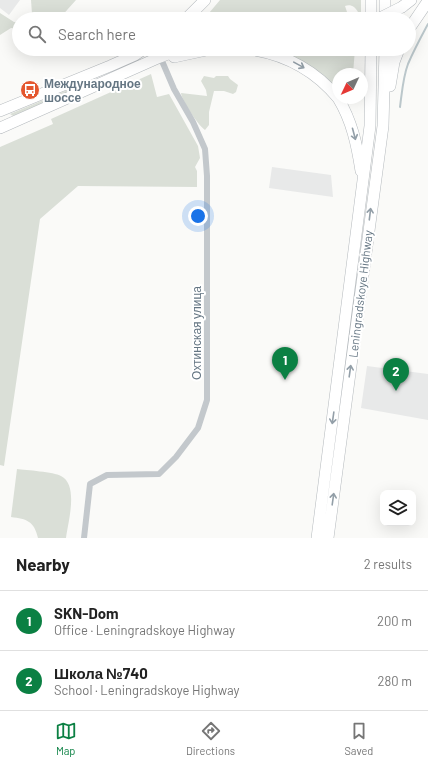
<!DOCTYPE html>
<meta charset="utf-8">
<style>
:root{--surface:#fff;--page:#f6f6f6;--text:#222;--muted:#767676;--line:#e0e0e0;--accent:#0b8043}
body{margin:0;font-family:Barlow,sans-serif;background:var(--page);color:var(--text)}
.controls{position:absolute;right:12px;bottom:12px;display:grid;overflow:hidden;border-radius:8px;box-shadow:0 4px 16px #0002}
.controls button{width:36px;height:36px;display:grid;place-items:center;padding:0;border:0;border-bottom:1px solid var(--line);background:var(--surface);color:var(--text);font:20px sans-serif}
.compass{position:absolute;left:332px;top:68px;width:36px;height:36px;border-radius:50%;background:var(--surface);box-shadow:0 4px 16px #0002;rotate:226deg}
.you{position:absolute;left:198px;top:216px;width:14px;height:14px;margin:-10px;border:3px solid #fff;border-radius:50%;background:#1a73e8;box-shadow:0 0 0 6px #1a73e833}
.badge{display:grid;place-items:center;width:26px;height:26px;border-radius:50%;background:var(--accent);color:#fff;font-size:13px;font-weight:700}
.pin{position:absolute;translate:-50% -33px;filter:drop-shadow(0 1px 2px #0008)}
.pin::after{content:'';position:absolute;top:21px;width:14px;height:12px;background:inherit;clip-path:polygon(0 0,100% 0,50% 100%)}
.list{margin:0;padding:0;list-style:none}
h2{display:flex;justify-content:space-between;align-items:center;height:52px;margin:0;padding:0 16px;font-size:17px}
h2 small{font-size:13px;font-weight:400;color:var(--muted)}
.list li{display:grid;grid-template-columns:26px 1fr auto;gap:12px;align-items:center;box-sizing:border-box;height:60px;padding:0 16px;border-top:1px solid var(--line)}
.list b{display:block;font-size:15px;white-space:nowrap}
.list p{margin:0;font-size:13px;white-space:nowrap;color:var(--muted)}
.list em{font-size:13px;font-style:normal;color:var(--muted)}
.icon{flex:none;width:22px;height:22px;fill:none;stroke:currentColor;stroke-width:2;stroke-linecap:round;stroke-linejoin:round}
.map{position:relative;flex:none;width:428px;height:538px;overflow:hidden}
.search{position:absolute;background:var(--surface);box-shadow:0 4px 16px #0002;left:12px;right:12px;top:12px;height:44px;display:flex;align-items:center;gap:10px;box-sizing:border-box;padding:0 14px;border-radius:22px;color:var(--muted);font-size:15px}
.sheet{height:172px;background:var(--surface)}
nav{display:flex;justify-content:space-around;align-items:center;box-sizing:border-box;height:56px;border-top:1px solid var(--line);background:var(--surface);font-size:11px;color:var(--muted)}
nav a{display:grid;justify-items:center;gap:2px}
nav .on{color:var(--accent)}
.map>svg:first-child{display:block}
</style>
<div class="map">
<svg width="428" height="538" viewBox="0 0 428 538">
<rect width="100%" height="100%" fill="#fafaf8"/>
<path fill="#e8e9e9" d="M0 0H20L9 15 0 8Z
M272 167 331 175 333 197 269 188Z
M367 366 428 374V420L361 408Z"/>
<path fill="#dadfd7" d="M31 0H76L59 19H26L32 14Z
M220 0H361V12H358C355 7 351 4 345 6L349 18H334L290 16H264L251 19H204Z
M0 13 14 22H19V29L11 28 0 35Z
M273 49H355L353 74H338V92L318 72 307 64Z
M151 74 157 97 169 94 198 146 200 158 195 167 197 171V187L78 186 40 219 4 466 0 465V147L53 124 51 119Z
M204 76 214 78 216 76H228L230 79 238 85 236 92 233 94 224 91H214L209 112V125L205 130C198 125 182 101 181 93L207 96 206 90 201 81Z
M89 81 90 84 13 116 10 114Z
M17 469C26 470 54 472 61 476 79 485 68 522 66 538H38C34 521 27 519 11 517Z"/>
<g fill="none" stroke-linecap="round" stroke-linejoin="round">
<path stroke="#bbc7cb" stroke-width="2" d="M400 107C402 92 403 77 408 64 414 50 421 37 428 24"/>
<defs>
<path id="trunk" d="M371 0V19
M385 0V19
M402 7 411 0
M186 19 205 0
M409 29 428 1
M249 49C284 54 315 70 338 98
M174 57 211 49
M390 86 394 62 399 49
M338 98C352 121 357 145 361 171
M0 111 110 66 135 55 144 49
M0 128 160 57 181 49
M317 538 370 126 371 49
M328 538 383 126 385 49"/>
</defs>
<use href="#trunk" stroke="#b4b9bd" stroke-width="12"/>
<path stroke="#c3c8cc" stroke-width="6" d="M84 538 90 484 107 475 159 474 176 457 198 428 207 400V176L205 149 193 122 174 89 162 61"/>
<use href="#trunk" stroke="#fff" stroke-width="11"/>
<defs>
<path id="trunk-bridge" d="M378 19 402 7"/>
</defs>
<use href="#trunk-bridge" stroke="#b4b9bd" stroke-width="12" stroke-linecap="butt"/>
<use href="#trunk-bridge" stroke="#fff" stroke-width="11"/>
</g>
<defs><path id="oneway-shaft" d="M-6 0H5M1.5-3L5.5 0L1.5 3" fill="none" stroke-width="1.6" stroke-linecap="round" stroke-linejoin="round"/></defs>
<g stroke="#939fa8">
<use href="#oneway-shaft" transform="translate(299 65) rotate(29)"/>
<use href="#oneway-shaft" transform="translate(354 134) rotate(75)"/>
<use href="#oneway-shaft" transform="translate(370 214) rotate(-83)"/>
<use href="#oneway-shaft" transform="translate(350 371) rotate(-82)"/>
<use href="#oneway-shaft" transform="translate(333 418) rotate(98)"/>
<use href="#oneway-shaft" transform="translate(333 499) rotate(-82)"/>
</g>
<defs>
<symbol id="bus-disc" viewBox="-11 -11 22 22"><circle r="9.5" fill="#e4572e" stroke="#fff"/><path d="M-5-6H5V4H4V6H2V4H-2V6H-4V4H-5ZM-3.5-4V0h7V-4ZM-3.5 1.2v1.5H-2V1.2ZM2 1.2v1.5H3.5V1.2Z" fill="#fff"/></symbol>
</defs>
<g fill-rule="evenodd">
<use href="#bus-disc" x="19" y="79" width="22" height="22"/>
</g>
<g text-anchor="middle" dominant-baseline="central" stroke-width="4" stroke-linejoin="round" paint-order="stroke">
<g font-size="12" font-weight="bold" fill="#657683" stroke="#fff" text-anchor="start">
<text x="44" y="83">Международное<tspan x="44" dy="14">шоссе</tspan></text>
</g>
<g font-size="12" fill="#657683" stroke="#fff">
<text transform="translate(360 294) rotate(-83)">Leningradskoye Highway</text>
<text transform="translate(196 333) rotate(-90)">Охтинская улица</text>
</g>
</g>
</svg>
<div class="controls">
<button><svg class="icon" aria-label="layers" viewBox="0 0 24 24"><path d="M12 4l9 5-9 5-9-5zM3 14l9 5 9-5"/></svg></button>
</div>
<svg class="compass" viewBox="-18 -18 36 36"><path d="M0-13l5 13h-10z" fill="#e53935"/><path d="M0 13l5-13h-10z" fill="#767676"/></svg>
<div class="you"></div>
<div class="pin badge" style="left:285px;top:380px">1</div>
<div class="pin badge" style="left:396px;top:391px">2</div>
<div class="search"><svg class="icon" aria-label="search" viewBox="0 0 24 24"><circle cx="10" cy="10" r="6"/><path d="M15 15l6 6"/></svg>Search here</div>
</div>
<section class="sheet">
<h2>Nearby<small>2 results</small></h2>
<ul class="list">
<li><span class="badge">1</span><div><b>SKN-Dom</b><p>Office · Leningradskoye Highway</p></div><em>200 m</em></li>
<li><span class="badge">2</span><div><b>Школа №740</b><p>School · Leningradskoye Highway</p></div><em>280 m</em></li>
</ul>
</section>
<nav>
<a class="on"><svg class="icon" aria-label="map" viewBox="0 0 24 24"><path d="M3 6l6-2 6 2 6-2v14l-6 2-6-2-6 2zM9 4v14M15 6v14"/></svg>Map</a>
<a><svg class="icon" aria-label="directions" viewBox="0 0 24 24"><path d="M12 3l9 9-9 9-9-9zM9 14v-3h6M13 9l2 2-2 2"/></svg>Directions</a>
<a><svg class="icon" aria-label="saved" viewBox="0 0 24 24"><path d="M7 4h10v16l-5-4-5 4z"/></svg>Saved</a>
</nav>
